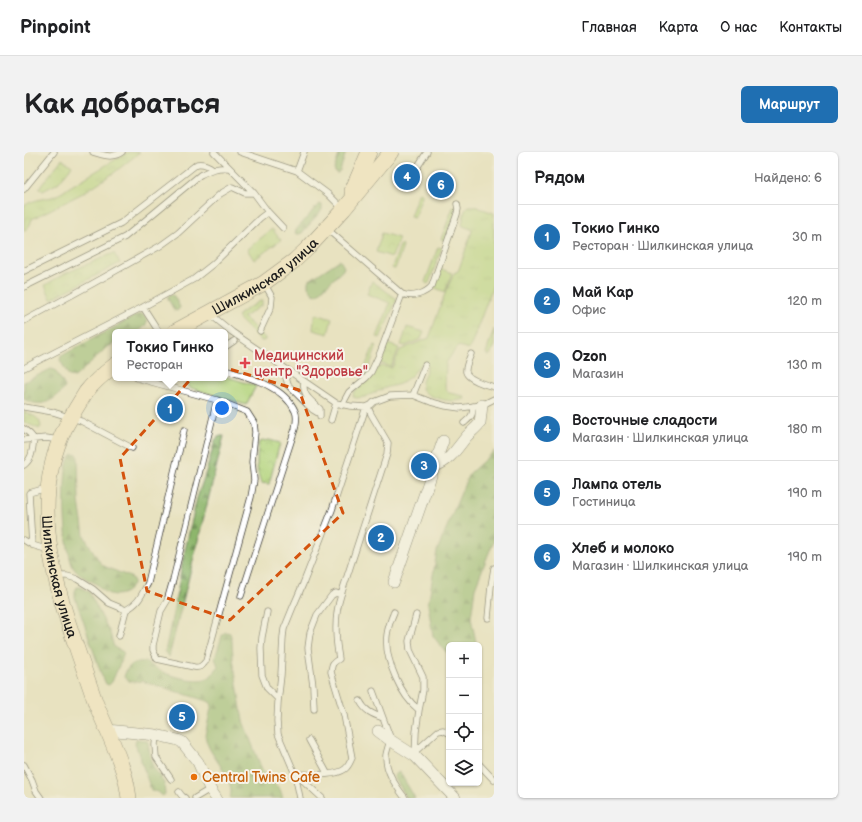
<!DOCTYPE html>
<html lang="ru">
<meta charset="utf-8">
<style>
:root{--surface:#fff;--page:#f2f2f2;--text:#202124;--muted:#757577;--line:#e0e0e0;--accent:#1f6fb2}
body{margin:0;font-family:"Balsamiq Sans",sans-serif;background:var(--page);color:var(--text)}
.controls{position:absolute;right:12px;bottom:12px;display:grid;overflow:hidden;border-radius:6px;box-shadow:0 1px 3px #0004}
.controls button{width:36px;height:36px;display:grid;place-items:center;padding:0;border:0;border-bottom:1px solid var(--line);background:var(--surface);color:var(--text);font:20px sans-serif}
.you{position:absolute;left:198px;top:256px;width:14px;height:14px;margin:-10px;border:3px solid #fff;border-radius:50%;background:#1a73e8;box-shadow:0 0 0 6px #1a73e833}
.badge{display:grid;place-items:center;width:26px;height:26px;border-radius:50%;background:var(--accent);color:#fff;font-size:13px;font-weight:700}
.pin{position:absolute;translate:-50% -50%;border:2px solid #fff;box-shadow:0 1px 4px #0006}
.popup{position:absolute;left:88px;top:177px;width:116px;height:52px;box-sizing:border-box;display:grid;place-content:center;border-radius:6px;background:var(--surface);filter:drop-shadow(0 1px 3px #0005);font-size:13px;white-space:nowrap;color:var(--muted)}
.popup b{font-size:15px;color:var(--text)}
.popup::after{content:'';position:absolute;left:50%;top:100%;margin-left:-8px;border:8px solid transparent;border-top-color:var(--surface)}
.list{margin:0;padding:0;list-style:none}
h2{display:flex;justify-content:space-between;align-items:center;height:52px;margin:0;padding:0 16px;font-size:17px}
h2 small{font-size:13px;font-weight:400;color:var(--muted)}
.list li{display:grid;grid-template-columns:26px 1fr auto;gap:12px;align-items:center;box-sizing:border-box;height:64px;padding:0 16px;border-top:1px solid var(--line)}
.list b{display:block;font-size:15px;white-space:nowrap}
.list p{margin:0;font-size:13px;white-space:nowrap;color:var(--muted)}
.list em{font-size:13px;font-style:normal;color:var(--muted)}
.icon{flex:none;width:22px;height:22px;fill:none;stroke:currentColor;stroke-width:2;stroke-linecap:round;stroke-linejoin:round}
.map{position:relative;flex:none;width:470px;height:646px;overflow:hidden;border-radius:6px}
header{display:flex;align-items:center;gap:24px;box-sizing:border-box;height:56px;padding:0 20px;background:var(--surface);border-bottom:1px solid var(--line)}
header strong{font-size:19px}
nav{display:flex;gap:22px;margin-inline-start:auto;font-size:14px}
.intro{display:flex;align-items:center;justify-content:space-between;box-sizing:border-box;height:96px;padding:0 24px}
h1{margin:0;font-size:28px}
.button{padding:10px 18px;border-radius:6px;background:var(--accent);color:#fff;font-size:14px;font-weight:700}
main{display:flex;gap:24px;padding:0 24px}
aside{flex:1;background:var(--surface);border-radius:6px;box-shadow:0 1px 3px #0004}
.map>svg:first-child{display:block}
</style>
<header>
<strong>Pinpoint</strong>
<nav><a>Главная</a><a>Карта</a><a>О нас</a><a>Контакты</a></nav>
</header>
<div class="intro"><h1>Как добраться</h1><a class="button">Маршрут</a></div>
<main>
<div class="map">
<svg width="470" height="646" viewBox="0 0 470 646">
<defs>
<pattern id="grass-tufts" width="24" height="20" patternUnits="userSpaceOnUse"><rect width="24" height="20" fill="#b2d47c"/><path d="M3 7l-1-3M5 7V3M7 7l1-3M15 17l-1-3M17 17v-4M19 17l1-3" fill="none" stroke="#98b56b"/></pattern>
<pattern id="forest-firs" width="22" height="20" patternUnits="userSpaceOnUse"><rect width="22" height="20" fill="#8db66c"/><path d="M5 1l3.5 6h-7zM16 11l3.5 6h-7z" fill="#729358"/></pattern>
<pattern id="park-crowns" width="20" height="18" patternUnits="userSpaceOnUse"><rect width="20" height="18" fill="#b2d47c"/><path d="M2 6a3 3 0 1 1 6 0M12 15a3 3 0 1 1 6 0" fill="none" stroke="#98b56b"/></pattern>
</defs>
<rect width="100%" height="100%" fill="#f7f3e8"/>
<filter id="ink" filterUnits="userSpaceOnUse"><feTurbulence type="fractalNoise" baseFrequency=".025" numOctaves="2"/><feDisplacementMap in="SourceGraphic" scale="8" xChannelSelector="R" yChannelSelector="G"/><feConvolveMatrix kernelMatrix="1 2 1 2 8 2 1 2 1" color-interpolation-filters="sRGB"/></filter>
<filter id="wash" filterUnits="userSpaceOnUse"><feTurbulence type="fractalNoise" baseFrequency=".012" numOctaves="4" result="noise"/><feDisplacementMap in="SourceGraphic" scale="16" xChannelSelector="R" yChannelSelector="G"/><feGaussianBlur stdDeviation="0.9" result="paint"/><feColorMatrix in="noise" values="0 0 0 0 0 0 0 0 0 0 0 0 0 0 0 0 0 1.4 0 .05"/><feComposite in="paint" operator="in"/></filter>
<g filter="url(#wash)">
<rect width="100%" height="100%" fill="#e8e2c0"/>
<path fill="url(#grass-tufts)" stroke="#67784c" d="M104 0H116L91 20 59 41 8 67 6 73 0 80V54C8 48 18 47 28 45 34 43 39 40 44 36Z
M396 41 398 42V44L390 66H389L387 65 386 64 394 42Z
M445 54H450L470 61V131L446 196C442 198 438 193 433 195L422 211 421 234 423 239 425 241 440 244 441 247C437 248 433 249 429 249 421 249 400 244 398 236 396 227 404 220 403 212L399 210 387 224 376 232 361 236 341 245 332 246 330 245 329 243 330 240 345 227 354 216 357 214 368 216 376 198 405 186 420 144 430 121 434 119 435 117 447 82 448 79 447 77 439 74 438 72C440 66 439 58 445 54Z
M429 55H432L433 57 421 88 417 87Z
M377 92 379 93V95L371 117H370L368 116V115L376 93Z
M414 95 418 96 405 131 403 132 401 130Z
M348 129 373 147 356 186 353 185 366 151 343 142Z
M236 149H238V153L220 165 241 186V188L239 189H237L216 168C214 166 214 164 215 162Z
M470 177V193L466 203H463L462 201Z
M350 193 353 194 342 224H340L338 223Z
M0 260C8 263 16 265 17 275L15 277 13 276 0 270Z"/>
<path fill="url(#forest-firs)" stroke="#546944" d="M316 0H322L316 19 314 21H312L311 20 310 17Z
M296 52 298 53V58L278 81 275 82H273L271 81 272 78 293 54Z
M316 108 320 115 319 118 293 143 289 142 284 135V129L314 109Z
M147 142 150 144 156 155 155 157 153 159 150 158 144 147V144Z
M117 162C130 166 120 178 111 180 105 181 97 180 91 180V191L82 196 51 225 45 224 36 208 37 204 113 163Z
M27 217 31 218 39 231 41 235C38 241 34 243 29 247 19 253 11 253 0 247V230Z
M197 284H200L145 505 142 502 141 500 155 431 159 407 173 346 183 317 191 288 194 285Z
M470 299V388L451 436 447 466 452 490V493H425V503L416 493 409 484 404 453 413 399 443 326 445 322Z
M49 302 54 303 55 349 60 383 63 389 77 412 82 415 104 424 108 426 110 430C106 441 94 446 83 441 78 438 75 434 71 431 63 427 53 423 49 415 40 397 38 328 44 309 45 306 47 304 49 302Z
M53 435H56L65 440 86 481 90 495 93 497 98 499 100 501 99 504 88 530 85 533 82 532 77 521 51 445V439Z
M202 480 206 481 208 488 209 506 219 569 239 620 256 637 259 646H206C207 643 207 639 207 637 204 617 183 602 181 583L187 556 188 553 186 550 118 529C111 530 104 531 100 525 102 515 110 508 121 510 127 513 134 518 141 521 150 525 174 531 184 526 188 524 191 518 194 514L191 506 198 484 200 481Z
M112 587 121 588 124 590 127 609 130 616 140 631 141 642 139 644 134 640 128 639 127 638 111 591Z
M375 620 378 624 391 646H383L370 625V623Z"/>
<path fill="url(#park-crowns)" stroke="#67784c" d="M38 7 48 14 34 31 19 39 15 36Z
M248 77 257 88 230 108 223 97Z
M358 81 375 86 368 105 352 100Z
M90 101 96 111 27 147 21 133 40 122Z
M417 117 428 121 421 140 409 135Z
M292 162 308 167 304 182 289 178 290 166Z
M383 175 400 180 397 187 381 194 377 193Z
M364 192 375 196 367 215 356 211Z
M245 288 256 291 245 332 237 331C231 316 233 305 235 290Z"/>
<path fill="#b2d47c" stroke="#67784c" d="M201 224 232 234 222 253 164 235 166 226H201Z"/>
</g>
<g filter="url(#ink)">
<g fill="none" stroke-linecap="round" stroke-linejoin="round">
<defs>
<path id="service" d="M69 0C80 3 88 7 98 0
M190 0 230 41
M216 0 273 19 304 42 319 57
M273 19 280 0
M389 22 403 0
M0 37 30 0
M244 60 259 76
M303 77 378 142 356 201 347 220 342 226 325 240 318 253
M0 119 97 71 173 12C180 11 184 13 189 17
M0 135 101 85 176 23C186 18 193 15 204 16
M378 142C388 146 401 142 408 134L433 62 434 57 433 52
M119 155 135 180
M186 162 208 180 312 251 326 254 342 255 347 253 350 250 366 244 389 243 407 250 422 254 436 256 458 253 470 247
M0 169 68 132 136 94 154 81 196 42 208 35 221 41H230L244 60 236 66 189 112 170 127 119 155 0 216
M236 179 247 155 248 145 240 131
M201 195 210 189
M447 202C445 207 441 215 442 220 444 228 463 233 470 235
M259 215 264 233 289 258 294 261
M201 218C224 225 260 234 271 259 274 265 272 271 271 277L217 444
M113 226 193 248 223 260 230 271 231 280 228 310 230 328 227 345 182 509C178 514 176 516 170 515L133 507 129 498V493L137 459 143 449 149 428 193 248
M280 230C278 244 287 248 296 257V264
M389 243 401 213
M0 255 29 260 57 269 108 296
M307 268 312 251
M440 271C447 265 449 264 449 254
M0 277 6 282 10 287C8 298 9 306 0 313
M0 288 22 286 35 288
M23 336 5 341 8 393 25 398
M0 388 8 393
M33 424H43L53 427 69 437 85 451 102 458C115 451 117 444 124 431L160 278
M317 443 363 302 364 291 347 262 344 255
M243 460 238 485 237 496 238 523 243 536 254 547
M370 460C367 467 364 475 363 483 360 507 377 544 395 558L392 580 391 604
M392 463 385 489 386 498 399 525V538L395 558
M464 466 467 434 470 416
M95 484 102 458
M349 539 366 585C366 591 363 597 362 603 361 619 372 634 381 646
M336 549C341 559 348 562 359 566
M132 583 131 593 132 605 147 627
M285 588 303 621
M392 602 393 598 414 579 419 578 425 581
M455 612 470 628
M0 613 8 628 12 639 17 646
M271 622C285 622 310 625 321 617 325 614 326 610 328 606L320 563 307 520C308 512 308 511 315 507 311 485 310 464 317 443L312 441 308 443 293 463 286 481 284 496 289 534 290 557
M272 622 298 646
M155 640 158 644 161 646
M171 646 186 637
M276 646 271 622 254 582 253 569 254 550 257 523 259 485 260 477 269 455 279 432 308 358 342 255"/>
<path id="minor" d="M411 314C426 309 433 296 443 284 447 280 452 276 456 271L458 253
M370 430 419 289
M83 578 132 583 154 588 158 590 174 610 186 637 192 646
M354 579 366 588 391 604 431 646"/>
<g id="secondary">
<path d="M328 39 345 0"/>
<path id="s1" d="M150 180 240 131 270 109 284 96 320 57 367 0"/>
<path id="s2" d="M91 213C82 220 69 231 62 240 55 251 48 263 42 274 5 348 29 427 54 500 60 517 66 535 72 552 82 576 94 600 101 625 103 632 104 639 105 646"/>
</g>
</defs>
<use href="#service" stroke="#3b3a35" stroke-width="7"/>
<use href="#minor" stroke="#3b3a35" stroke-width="12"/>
<use href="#secondary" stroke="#3b3a35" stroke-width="16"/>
<use href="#service" stroke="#fff" stroke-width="5.5"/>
<use href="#minor" stroke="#fff" stroke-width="11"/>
<use href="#secondary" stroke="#f9e7c3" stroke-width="15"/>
</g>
</g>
<path d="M0 0H470V646H0ZM182 210 275 238 319 361 206 468 123 439 96 306Z" fill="#e8e2c0" fill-opacity=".55" fill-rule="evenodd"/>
<path fill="none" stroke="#d4530e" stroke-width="3" stroke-dasharray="8 5" stroke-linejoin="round" d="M182 210 275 238 319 361 206 468 123 439 96 306Z"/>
<path fill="#e0444e" stroke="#f7f3e8" stroke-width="1.5" d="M219 205h4v4h4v4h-4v4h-4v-4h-4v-4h4z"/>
<circle fill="#e8710a" stroke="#f7f3e8" stroke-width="1.5" cx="170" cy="625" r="4"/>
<g text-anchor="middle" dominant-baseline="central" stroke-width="4" stroke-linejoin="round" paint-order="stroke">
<g font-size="14" fill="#1c1c1c" stroke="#f7f3e8">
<text stroke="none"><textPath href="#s1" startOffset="107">Шилкинская улица</textPath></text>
<text stroke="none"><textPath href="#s2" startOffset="234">Шилкинская улица</textPath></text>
</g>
<g font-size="14" fill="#be3a42" stroke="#f7f3e8" text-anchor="start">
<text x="230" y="203">Медицинский<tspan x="230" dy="16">центр "Здоровье"</tspan></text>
</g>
<g font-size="14" fill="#c56008" stroke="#f7f3e8" text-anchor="start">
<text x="178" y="625">Central Twins Cafe</text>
</g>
</g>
</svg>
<div class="controls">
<button>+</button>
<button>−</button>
<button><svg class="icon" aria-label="locate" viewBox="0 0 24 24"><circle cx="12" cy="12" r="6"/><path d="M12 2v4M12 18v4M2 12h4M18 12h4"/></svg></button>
<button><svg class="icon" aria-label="layers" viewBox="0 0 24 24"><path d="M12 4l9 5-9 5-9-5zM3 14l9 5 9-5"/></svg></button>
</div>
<div class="you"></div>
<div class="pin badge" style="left:146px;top:257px">1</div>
<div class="popup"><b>Токио Гинко</b>Ресторан</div>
<div class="pin badge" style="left:357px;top:386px">2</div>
<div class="pin badge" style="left:400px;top:314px">3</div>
<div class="pin badge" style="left:383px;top:25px">4</div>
<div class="pin badge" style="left:158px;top:565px">5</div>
<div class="pin badge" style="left:417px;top:33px">6</div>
</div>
<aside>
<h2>Рядом<small>Найдено: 6</small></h2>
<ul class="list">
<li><span class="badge">1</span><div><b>Токио Гинко</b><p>Ресторан · Шилкинская улица</p></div><em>30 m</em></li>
<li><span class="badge">2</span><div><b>Май Кар</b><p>Офис</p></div><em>120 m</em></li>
<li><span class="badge">3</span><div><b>Ozon</b><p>Магазин</p></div><em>130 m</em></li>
<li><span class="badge">4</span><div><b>Восточные сладости</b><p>Магазин · Шилкинская улица</p></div><em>180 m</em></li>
<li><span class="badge">5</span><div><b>Лампа отель</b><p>Гостиница</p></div><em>190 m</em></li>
<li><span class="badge">6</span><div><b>Хлеб и молоко</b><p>Магазин · Шилкинская улица</p></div><em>190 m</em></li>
</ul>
</aside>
</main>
